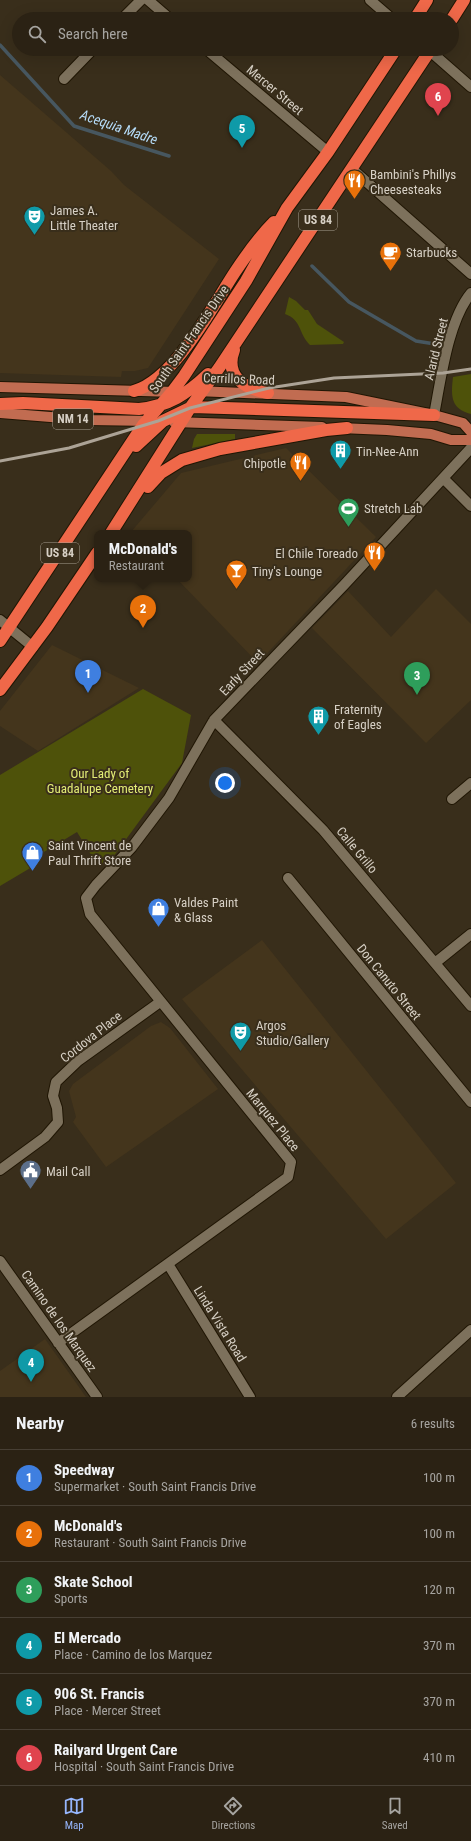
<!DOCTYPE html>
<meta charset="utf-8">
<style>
:root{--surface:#2b2214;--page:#332a1d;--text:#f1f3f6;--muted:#a6a4a0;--line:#473f34;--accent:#96b6fd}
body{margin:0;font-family:"Roboto Condensed",sans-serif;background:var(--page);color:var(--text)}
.you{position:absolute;left:225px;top:783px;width:14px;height:14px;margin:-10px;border:3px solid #fff;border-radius:50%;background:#1a73e8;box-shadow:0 0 0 6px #1a73e833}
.badge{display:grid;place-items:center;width:26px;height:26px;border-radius:50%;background:var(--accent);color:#fff;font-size:13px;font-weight:700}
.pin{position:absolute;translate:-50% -33px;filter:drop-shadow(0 1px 2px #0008)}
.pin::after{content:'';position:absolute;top:21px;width:14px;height:12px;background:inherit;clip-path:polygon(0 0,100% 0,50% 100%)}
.popup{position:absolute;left:94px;top:530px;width:98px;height:52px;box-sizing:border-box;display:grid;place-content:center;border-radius:8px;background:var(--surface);filter:drop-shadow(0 1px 3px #0005);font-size:13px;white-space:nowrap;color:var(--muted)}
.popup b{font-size:15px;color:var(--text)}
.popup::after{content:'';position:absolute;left:50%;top:100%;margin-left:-8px;border:8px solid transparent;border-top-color:var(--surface)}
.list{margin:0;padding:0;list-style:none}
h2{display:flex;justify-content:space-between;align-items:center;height:52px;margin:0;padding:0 16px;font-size:17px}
h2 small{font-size:13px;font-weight:400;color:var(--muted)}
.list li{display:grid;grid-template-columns:26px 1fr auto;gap:12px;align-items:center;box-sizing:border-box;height:56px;padding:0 16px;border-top:1px solid var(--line)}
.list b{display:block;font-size:15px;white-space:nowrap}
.list p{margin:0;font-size:13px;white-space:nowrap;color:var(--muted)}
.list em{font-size:13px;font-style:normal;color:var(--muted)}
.icon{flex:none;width:22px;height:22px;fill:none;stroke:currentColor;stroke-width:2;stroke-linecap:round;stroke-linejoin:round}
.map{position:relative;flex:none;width:471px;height:1397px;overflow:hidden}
.search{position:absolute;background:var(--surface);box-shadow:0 4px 16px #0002;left:12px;right:12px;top:12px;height:44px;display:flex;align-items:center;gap:10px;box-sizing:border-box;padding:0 14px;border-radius:22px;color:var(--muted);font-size:15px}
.sheet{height:388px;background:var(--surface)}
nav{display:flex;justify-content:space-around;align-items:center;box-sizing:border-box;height:56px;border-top:1px solid var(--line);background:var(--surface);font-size:11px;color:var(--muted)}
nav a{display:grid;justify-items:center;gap:2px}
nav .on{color:var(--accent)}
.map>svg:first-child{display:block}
</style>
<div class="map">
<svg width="471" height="1397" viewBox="0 0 471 1397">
<rect width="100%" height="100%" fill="#392e1b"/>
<path fill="#44351c" d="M0 75 111 171 124 185 219 259 148 368 135 371H122L121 377 0 373Z
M286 448 376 537 258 663 177 579H189V533L131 532 181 473Z
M436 589 471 624V700L426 743 312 628 348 591 391 637Z
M52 645 139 688 38 751 0 726V711Z
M262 940 456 1183 386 1239 182 999Z
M161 1022 170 1028 218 1089 106 1167 73 1122 76 1117 69 1091 73 1084 151 1026Z
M45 1339 86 1397H0V1371Z"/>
<path fill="#4e520a" d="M289 297 296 301 305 310H308L317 324 344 342 343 344 310 345C298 333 302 320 285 314Z
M471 374V414C450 409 451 395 453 377Z
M197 434H235V439L192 448 194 439Z
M143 689 191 715 182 763 113 857 98 866 77 832 29 861 32 867 0 886V775Z"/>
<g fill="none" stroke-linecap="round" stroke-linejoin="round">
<path stroke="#475760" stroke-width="3.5" d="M0 45 74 126 169 156
M312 266 349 302 416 341 435 344"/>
<defs>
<path id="minor" d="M148 0 170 19
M370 0 392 19
M122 19 141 0
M206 49 328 152
M430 51 471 87
M64 79 93 49
M352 169 471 274
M434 415C441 379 448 321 471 293
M444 479 471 506
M0 620 33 647
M214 720 323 830 471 1006
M452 799 471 783
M288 878 471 1102
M435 963 471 934
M0 1170 45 1137 58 1122 57 1108 53 1096 56 1082 78 1061 160 1002
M0 1261 97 1397
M168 1264 250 1397
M58 1343 288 1177 291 1162 90 914 86 898 96 885 132 847 169 798 214 720 344 585 471 448
M397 1397 471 1330"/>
<path id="major" d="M0 387 176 392
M196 391 346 397 434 415 463 423 471 432
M0 413 88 420 152 421
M174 422 322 427
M340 428 387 430 431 434 451 440H471"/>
<path id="highway" d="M415 19 427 0
M452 19 464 0
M234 350C224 376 245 389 268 393
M134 391C175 379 212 307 235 272 247 254 259 237 274 222
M0 404 23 403 139 409C169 406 187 394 208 374
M136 446 163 421 192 407 434 415
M148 487 161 473 182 460 220 449 326 430 347 428
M111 533 190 408 219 368 431 49
M0 641 143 425 172 392 184 376 246 281 287 208 328 152 396 49
M0 690 47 627 97 553"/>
</defs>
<use href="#minor" stroke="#201604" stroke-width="12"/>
<use href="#major" stroke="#201604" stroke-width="12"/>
<use href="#highway" stroke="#201604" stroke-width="14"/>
<use href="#minor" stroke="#7d715c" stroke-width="10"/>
<use href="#major" stroke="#c16c51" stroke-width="10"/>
<use href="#highway" stroke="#ef6849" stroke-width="12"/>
<path stroke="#aca396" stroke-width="3" d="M0 461 69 448 158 421 190 408 269 388 334 378 443 373 471 369"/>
</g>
<defs>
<symbol id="restaurant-pin" viewBox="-11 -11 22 30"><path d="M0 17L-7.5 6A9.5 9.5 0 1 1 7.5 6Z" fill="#e8710a" stroke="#392e1b"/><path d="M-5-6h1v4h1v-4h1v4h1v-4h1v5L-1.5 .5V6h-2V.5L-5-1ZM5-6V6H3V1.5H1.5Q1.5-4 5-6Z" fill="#fff"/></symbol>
<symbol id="theatre-pin" viewBox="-11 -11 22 30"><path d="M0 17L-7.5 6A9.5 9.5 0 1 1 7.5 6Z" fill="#0f9aa8" stroke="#392e1b"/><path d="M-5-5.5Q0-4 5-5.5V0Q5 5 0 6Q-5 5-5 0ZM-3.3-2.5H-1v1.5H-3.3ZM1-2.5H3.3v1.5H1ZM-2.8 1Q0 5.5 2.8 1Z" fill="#fff"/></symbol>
<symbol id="cafe-pin" viewBox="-11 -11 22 30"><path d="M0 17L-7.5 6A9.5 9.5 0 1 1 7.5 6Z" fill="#e8710a" stroke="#392e1b"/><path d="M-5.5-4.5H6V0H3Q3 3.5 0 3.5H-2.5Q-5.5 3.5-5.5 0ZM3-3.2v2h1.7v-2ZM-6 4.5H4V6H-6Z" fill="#fff"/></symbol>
<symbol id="building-pin" viewBox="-11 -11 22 30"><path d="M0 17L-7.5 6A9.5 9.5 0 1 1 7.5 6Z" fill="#0f9aa8" stroke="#392e1b"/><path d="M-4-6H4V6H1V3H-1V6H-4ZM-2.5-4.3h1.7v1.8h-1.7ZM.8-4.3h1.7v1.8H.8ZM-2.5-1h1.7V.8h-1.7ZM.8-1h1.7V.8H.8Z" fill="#fff"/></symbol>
<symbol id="stadium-pin" viewBox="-11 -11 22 30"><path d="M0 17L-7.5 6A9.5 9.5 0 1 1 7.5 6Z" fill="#2e9e5b" stroke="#392e1b"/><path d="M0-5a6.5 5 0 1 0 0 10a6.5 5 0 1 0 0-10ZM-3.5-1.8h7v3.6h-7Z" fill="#fff"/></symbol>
<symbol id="bar-pin" viewBox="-11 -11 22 30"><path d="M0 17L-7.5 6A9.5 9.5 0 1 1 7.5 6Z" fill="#e8710a" stroke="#392e1b"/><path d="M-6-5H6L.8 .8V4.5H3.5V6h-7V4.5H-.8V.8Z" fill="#fff"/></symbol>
<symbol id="shop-pin" viewBox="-11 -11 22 30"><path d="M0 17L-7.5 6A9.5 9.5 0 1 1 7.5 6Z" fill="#3f7fe0" stroke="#392e1b"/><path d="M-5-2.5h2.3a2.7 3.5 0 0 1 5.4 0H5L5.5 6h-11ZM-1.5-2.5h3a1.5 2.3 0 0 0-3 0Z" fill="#fff"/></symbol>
<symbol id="civic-pin" viewBox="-11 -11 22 30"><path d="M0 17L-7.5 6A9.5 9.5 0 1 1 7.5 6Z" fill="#5c6f8a" stroke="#392e1b"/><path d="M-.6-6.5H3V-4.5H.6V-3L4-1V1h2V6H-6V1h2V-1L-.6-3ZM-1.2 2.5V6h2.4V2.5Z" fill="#fff"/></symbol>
</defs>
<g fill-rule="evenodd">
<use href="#restaurant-pin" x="342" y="168" width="25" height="34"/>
<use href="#theatre-pin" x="22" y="204" width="25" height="34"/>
<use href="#cafe-pin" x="378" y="240" width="25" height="34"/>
<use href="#building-pin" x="328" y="438" width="25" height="34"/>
<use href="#restaurant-pin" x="288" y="450" width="25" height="34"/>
<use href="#stadium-pin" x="336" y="496" width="25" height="34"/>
<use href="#restaurant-pin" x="362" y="540" width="25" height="34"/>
<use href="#bar-pin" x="224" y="558" width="25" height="34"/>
<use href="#building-pin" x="306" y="704" width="25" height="34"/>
<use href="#shop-pin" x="20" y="840" width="25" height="34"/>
<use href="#shop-pin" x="146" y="896" width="25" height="34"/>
<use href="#theatre-pin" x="228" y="1020" width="25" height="34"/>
<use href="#civic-pin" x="18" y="1158" width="25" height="34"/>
</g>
<g text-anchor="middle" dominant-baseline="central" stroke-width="4" stroke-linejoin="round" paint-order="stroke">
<g fill="#392e1b" stroke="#a89f92" stroke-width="1">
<rect x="299" y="210" width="38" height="20" rx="3"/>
<rect x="53" y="409" width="40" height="20" rx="3"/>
<rect x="41" y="543" width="38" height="20" rx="3"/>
</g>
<g font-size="12" font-weight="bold" fill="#d7d0c5">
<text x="318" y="220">US 84</text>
<text x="73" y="419">NM 14</text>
<text x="60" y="553">US 84</text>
</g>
<g font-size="13" fill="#d7d0c5" stroke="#392e1b">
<text transform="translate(275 90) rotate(40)">Mercer Street</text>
<text transform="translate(189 339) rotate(-55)">South Saint Francis Drive</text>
<text transform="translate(436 349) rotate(-76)">Alarid Street</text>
<text transform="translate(239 379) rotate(2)">Cerrillos Road</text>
<text transform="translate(242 672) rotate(-47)">Early Street</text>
<text transform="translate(357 850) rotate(50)">Calle Grillo</text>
<text transform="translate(389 982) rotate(51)">Don Canuto Street</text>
<text transform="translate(91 1037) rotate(-38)">Cordova Place</text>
<text transform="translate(273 1120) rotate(51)">Marquez Place</text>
<text transform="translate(59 1321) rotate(55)">Camino de los Marquez</text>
<text transform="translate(220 1324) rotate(58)">Linda Vista Road</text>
</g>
<g font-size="13" fill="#d7d0c5" stroke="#392e1b" text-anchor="start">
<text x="370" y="174">Bambini's Phillys<tspan x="370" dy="15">Cheesesteaks</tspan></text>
<text x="50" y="210">James A.<tspan x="50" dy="15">Little Theater</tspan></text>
<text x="406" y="252">Starbucks</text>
<text x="356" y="451">Tin-Nee-Ann</text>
<text x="286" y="463" text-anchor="end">Chipotle</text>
<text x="364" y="508">Stretch Lab</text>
<text x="358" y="553" text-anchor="end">El Chile Toreado</text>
<text x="252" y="571">Tiny's Lounge</text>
<text x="334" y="709">Fraternity<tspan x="334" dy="15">of Eagles</tspan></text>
<text x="48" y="845">Saint Vincent de<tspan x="48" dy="15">Paul Thrift Store</tspan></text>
<text x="174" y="902">Valdes Paint<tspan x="174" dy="15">&amp; Glass</tspan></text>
<text x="256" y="1025">Argos<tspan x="256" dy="15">Studio/Gallery</tspan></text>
<text x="46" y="1171">Mail Call</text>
</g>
<g font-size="13" fill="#e2ec75" stroke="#392e1b">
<text x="100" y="773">Our Lady of<tspan x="100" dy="15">Guadalupe Cemetery</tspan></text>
</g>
<g font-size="14" font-style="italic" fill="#b6ddfa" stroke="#392e1b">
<text transform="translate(119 127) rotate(19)">Acequia Madre</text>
</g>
</g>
</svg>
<div class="you"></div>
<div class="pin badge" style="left:88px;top:693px;background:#3f7fe0">1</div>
<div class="pin badge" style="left:143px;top:628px;background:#e8710a">2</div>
<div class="popup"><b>McDonald's</b>Restaurant</div>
<div class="pin badge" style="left:417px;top:695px;background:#2e9e5b">3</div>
<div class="pin badge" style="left:31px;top:1382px;background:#0f9aa8">4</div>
<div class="pin badge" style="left:242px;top:148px;background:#0f9aa8">5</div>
<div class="pin badge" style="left:438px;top:116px;background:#e0444e">6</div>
<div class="search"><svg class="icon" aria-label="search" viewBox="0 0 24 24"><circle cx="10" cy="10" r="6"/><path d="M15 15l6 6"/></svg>Search here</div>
</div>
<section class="sheet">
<h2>Nearby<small>6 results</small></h2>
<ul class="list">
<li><span class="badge" style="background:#3f7fe0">1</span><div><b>Speedway</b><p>Supermarket · South Saint Francis Drive</p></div><em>100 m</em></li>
<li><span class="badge" style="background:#e8710a">2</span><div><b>McDonald's</b><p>Restaurant · South Saint Francis Drive</p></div><em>100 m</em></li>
<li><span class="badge" style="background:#2e9e5b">3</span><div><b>Skate School</b><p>Sports</p></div><em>120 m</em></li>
<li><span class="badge" style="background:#0f9aa8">4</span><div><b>El Mercado</b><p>Place · Camino de los Marquez</p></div><em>370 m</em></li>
<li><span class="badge" style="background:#0f9aa8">5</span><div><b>906 St. Francis</b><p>Place · Mercer Street</p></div><em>370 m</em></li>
<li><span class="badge" style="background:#e0444e">6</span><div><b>Railyard Urgent Care</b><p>Hospital · South Saint Francis Drive</p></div><em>410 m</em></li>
</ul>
</section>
<nav>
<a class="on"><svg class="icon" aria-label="map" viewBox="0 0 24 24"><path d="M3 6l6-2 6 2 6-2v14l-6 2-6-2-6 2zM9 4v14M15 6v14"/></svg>Map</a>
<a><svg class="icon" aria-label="directions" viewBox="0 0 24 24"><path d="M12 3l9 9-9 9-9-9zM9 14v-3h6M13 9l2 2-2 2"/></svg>Directions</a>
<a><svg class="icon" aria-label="saved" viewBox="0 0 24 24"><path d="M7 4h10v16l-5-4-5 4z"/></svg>Saved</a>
</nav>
